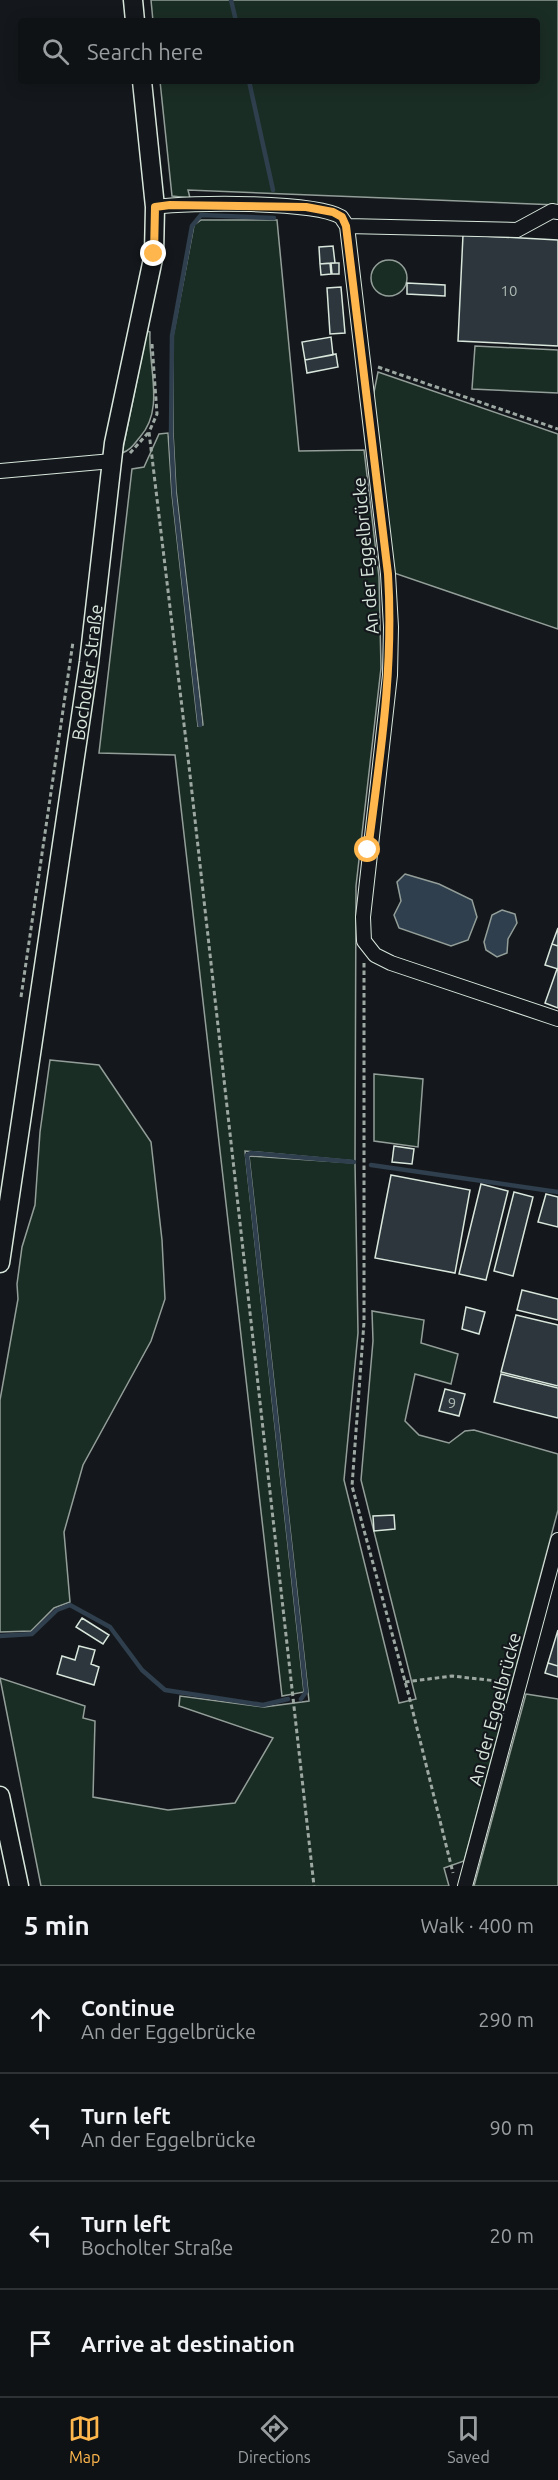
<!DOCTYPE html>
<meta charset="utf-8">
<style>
:root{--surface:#0f1215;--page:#181b1e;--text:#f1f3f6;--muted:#9b9ea0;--line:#2f3234;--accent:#ffb74d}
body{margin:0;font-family:Ubuntu,sans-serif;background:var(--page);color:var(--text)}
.stop{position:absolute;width:18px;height:18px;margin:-14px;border:4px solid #ffb74d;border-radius:50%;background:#fff}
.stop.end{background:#ffb74d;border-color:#fff;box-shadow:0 2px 6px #0008}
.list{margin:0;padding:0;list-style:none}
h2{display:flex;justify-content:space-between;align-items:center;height:78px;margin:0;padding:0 24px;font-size:26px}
h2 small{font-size:20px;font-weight:400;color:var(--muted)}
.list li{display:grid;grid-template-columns:39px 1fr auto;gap:18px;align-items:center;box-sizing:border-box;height:108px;padding:0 24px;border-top:2px solid var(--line)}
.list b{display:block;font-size:22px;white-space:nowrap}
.list p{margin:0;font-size:20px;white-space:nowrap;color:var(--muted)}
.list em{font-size:20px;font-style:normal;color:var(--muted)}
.icon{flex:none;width:33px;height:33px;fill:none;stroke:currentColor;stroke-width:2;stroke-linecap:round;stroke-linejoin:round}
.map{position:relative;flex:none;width:558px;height:1886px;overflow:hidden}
.search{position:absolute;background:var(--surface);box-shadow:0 3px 15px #0003;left:18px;right:18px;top:18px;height:66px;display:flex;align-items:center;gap:15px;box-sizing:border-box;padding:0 21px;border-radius:6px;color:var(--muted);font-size:22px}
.sheet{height:510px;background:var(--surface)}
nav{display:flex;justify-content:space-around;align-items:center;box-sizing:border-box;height:84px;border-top:2px solid var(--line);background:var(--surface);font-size:16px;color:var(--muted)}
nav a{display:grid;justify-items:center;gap:3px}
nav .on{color:var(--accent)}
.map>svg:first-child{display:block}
</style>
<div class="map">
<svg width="558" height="1886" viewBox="0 0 558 1886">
<rect width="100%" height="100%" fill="#14181c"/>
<path fill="#1a2d24" stroke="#939e99" stroke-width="1.5" d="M151 0H558V205L188 190 190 198 172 196 160 81H537V21H153Z
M201 220H277L299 451 364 450 379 577 381 668 356 886 355 1161 245 1151 304 1692 282 1696 175 755 99 753 132 469 144 467 159 434 168 433 172 494 198 726 203 725 176 490 173 432V336L194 225Z
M371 278a18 18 0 1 1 36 0a18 18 0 1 1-36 0Z
M147 331 150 332C148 368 165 409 140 437 134 444 131 450 122 453Z
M475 346 558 350V393L472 389Z
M378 372 558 434V629L394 573 373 397Z
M50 1060 99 1065 151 1142 162 1240 165 1299 151 1341 83 1465 64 1532 70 1602 54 1608 31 1631 0 1632V1400L18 1299 17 1284 22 1247 35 1205 40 1132Z
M374 1074 423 1079 418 1147 374 1141Z
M249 1156 355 1163 358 1333 344 1480 399 1703 416 1699 361 1480 373 1341 372 1311 424 1320 421 1343 458 1354 451 1384 415 1374 405 1421 419 1435 449 1443 465 1431 474 1430 558 1454V1510L464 1861 444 1868 449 1886H41L0 1678 85 1706 83 1718 95 1721 93 1797 168 1810 235 1803 273 1738 179 1706 180 1696 264 1707 309 1701Z
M526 1694 558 1699V1886H474Z"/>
<path fill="#2f3f4d" stroke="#939e99" stroke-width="1.5" d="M405 874 439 884 472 900 477 917 468 940 451 946 399 928 394 915 401 901 397 882Z
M502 910 515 914 517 923 508 939 507 953 497 957 486 950 484 942 492 915Z"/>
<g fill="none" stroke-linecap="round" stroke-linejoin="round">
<path stroke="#2f3f4d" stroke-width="4.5" d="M231 0 236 21
M249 81 273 190
M200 725 174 493 171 433 172 336 192 226 201 215 274 218
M371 1165 558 1192
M0 1636 32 1634 57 1610 70 1605 110 1627 142 1670 165 1690 263 1705 288 1699
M301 1699 306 1692 247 1155 251 1153 354 1162"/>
</g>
<path fill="#2c363c" stroke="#d8e6dc" stroke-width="1.5" d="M463 235 558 240V346L458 341Z
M333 246 335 263 320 264 319 247Z
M330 263 331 274 321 275 320 264Z
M331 263H339V274H332Z
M407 283 445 285V296L407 294Z
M341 287 345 333 330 334 327 288Z
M331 337 333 355 305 360 302 342Z
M336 354 338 367 307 373 305 360Z
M558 928V946L552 944Z
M552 944 558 946V969L545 965Z
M557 969H558V1008L545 1003Z
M394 1146 414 1149 412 1164 392 1162Z
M391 1175 470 1190 455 1273 375 1258Z
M481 1184 508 1191 486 1280 459 1274Z
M514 1192 533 1197 513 1276 494 1271Z
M546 1194 558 1197V1227L538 1222Z
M522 1290 558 1299V1320L517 1310Z
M466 1307 485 1312 479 1334 462 1329Z
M516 1315 558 1325V1386L501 1372Z
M501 1374 558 1388V1418L494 1402Z
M445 1389 465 1394 459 1416 439 1411Z
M394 1515 395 1529 374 1531 373 1516Z
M82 1618 109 1635 103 1644 76 1627Z
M558 1630V1666L548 1663Z
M79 1646 95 1650 91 1664 99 1667 94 1685 57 1674 62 1656 75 1660Z
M548 1663 558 1666V1677L545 1673Z"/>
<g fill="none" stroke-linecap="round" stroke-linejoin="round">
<defs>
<path id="minor" d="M155 207C189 202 315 201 341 217L347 226 388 574 391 627 390 675 363 917 364 941 375 955 391 963 558 1019
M347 226 517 230 552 211 558 212
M0 471 112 461
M465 1886 558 1540"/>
<g id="secondary">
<path d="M133 0 135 21"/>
<path id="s1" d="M0 1263 89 662 114 443 154 254 155 207 142 81"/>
<path d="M0 1796 19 1886"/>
</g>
</defs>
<use href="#minor" stroke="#d8e6dc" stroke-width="16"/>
<use href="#secondary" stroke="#d8e6dc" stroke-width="21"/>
<path stroke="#9da8a2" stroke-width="3" stroke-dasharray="4.5 3" stroke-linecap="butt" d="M152 344 157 414 149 432 189 766 314 1886
M378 367 558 429
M130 453 149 432
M364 963V1322L352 1486 409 1696 453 1873
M21 997 73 642
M405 1682 452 1676 506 1682"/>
<use href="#minor" stroke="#14181c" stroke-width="14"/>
<use href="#secondary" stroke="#14181c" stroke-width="18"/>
</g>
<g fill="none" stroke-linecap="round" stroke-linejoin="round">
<path stroke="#ffb74d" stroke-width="8" d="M154 254 155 207 170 205 306 207 333 212 342 217 346 226 388 574C394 670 380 756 368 850"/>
</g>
<g text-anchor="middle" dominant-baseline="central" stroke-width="4.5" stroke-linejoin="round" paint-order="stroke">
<g font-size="15" fill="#adbab4">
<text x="509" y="290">10</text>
<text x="452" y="1402">9</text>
</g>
<g font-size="18" fill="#d8e6dc" stroke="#14181c">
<text transform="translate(365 556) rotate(-95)">An der Eggelbrücke</text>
<text stroke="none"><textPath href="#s1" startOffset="597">Bocholter Straße</textPath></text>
<text transform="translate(494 1709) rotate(-75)">An der Eggelbrücke</text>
</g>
</g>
</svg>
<div class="stop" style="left:368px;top:850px"></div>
<div class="stop end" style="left:154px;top:254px"></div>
<div class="search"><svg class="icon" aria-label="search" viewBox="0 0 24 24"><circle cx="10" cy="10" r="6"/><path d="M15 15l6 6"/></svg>Search here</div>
</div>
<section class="sheet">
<h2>5 min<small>Walk · 400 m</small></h2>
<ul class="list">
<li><svg class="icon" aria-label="ahead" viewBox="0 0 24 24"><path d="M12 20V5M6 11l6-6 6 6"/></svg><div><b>Continue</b><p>An der Eggelbrücke</p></div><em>290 m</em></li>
<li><svg class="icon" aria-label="left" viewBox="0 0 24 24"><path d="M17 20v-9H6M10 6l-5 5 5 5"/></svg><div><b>Turn left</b><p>An der Eggelbrücke</p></div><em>90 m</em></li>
<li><svg class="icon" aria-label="left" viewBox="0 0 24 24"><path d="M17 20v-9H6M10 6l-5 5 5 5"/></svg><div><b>Turn left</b><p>Bocholter Straße</p></div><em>20 m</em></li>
<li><svg class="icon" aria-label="arrive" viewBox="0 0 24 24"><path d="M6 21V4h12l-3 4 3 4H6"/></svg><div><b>Arrive at destination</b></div></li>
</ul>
</section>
<nav>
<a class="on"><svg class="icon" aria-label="map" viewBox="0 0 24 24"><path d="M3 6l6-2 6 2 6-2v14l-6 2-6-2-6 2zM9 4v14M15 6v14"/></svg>Map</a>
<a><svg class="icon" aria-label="directions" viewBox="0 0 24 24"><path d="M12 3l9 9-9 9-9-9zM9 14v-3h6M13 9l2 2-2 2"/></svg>Directions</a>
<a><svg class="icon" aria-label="saved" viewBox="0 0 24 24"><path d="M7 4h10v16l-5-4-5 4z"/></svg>Saved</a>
</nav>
